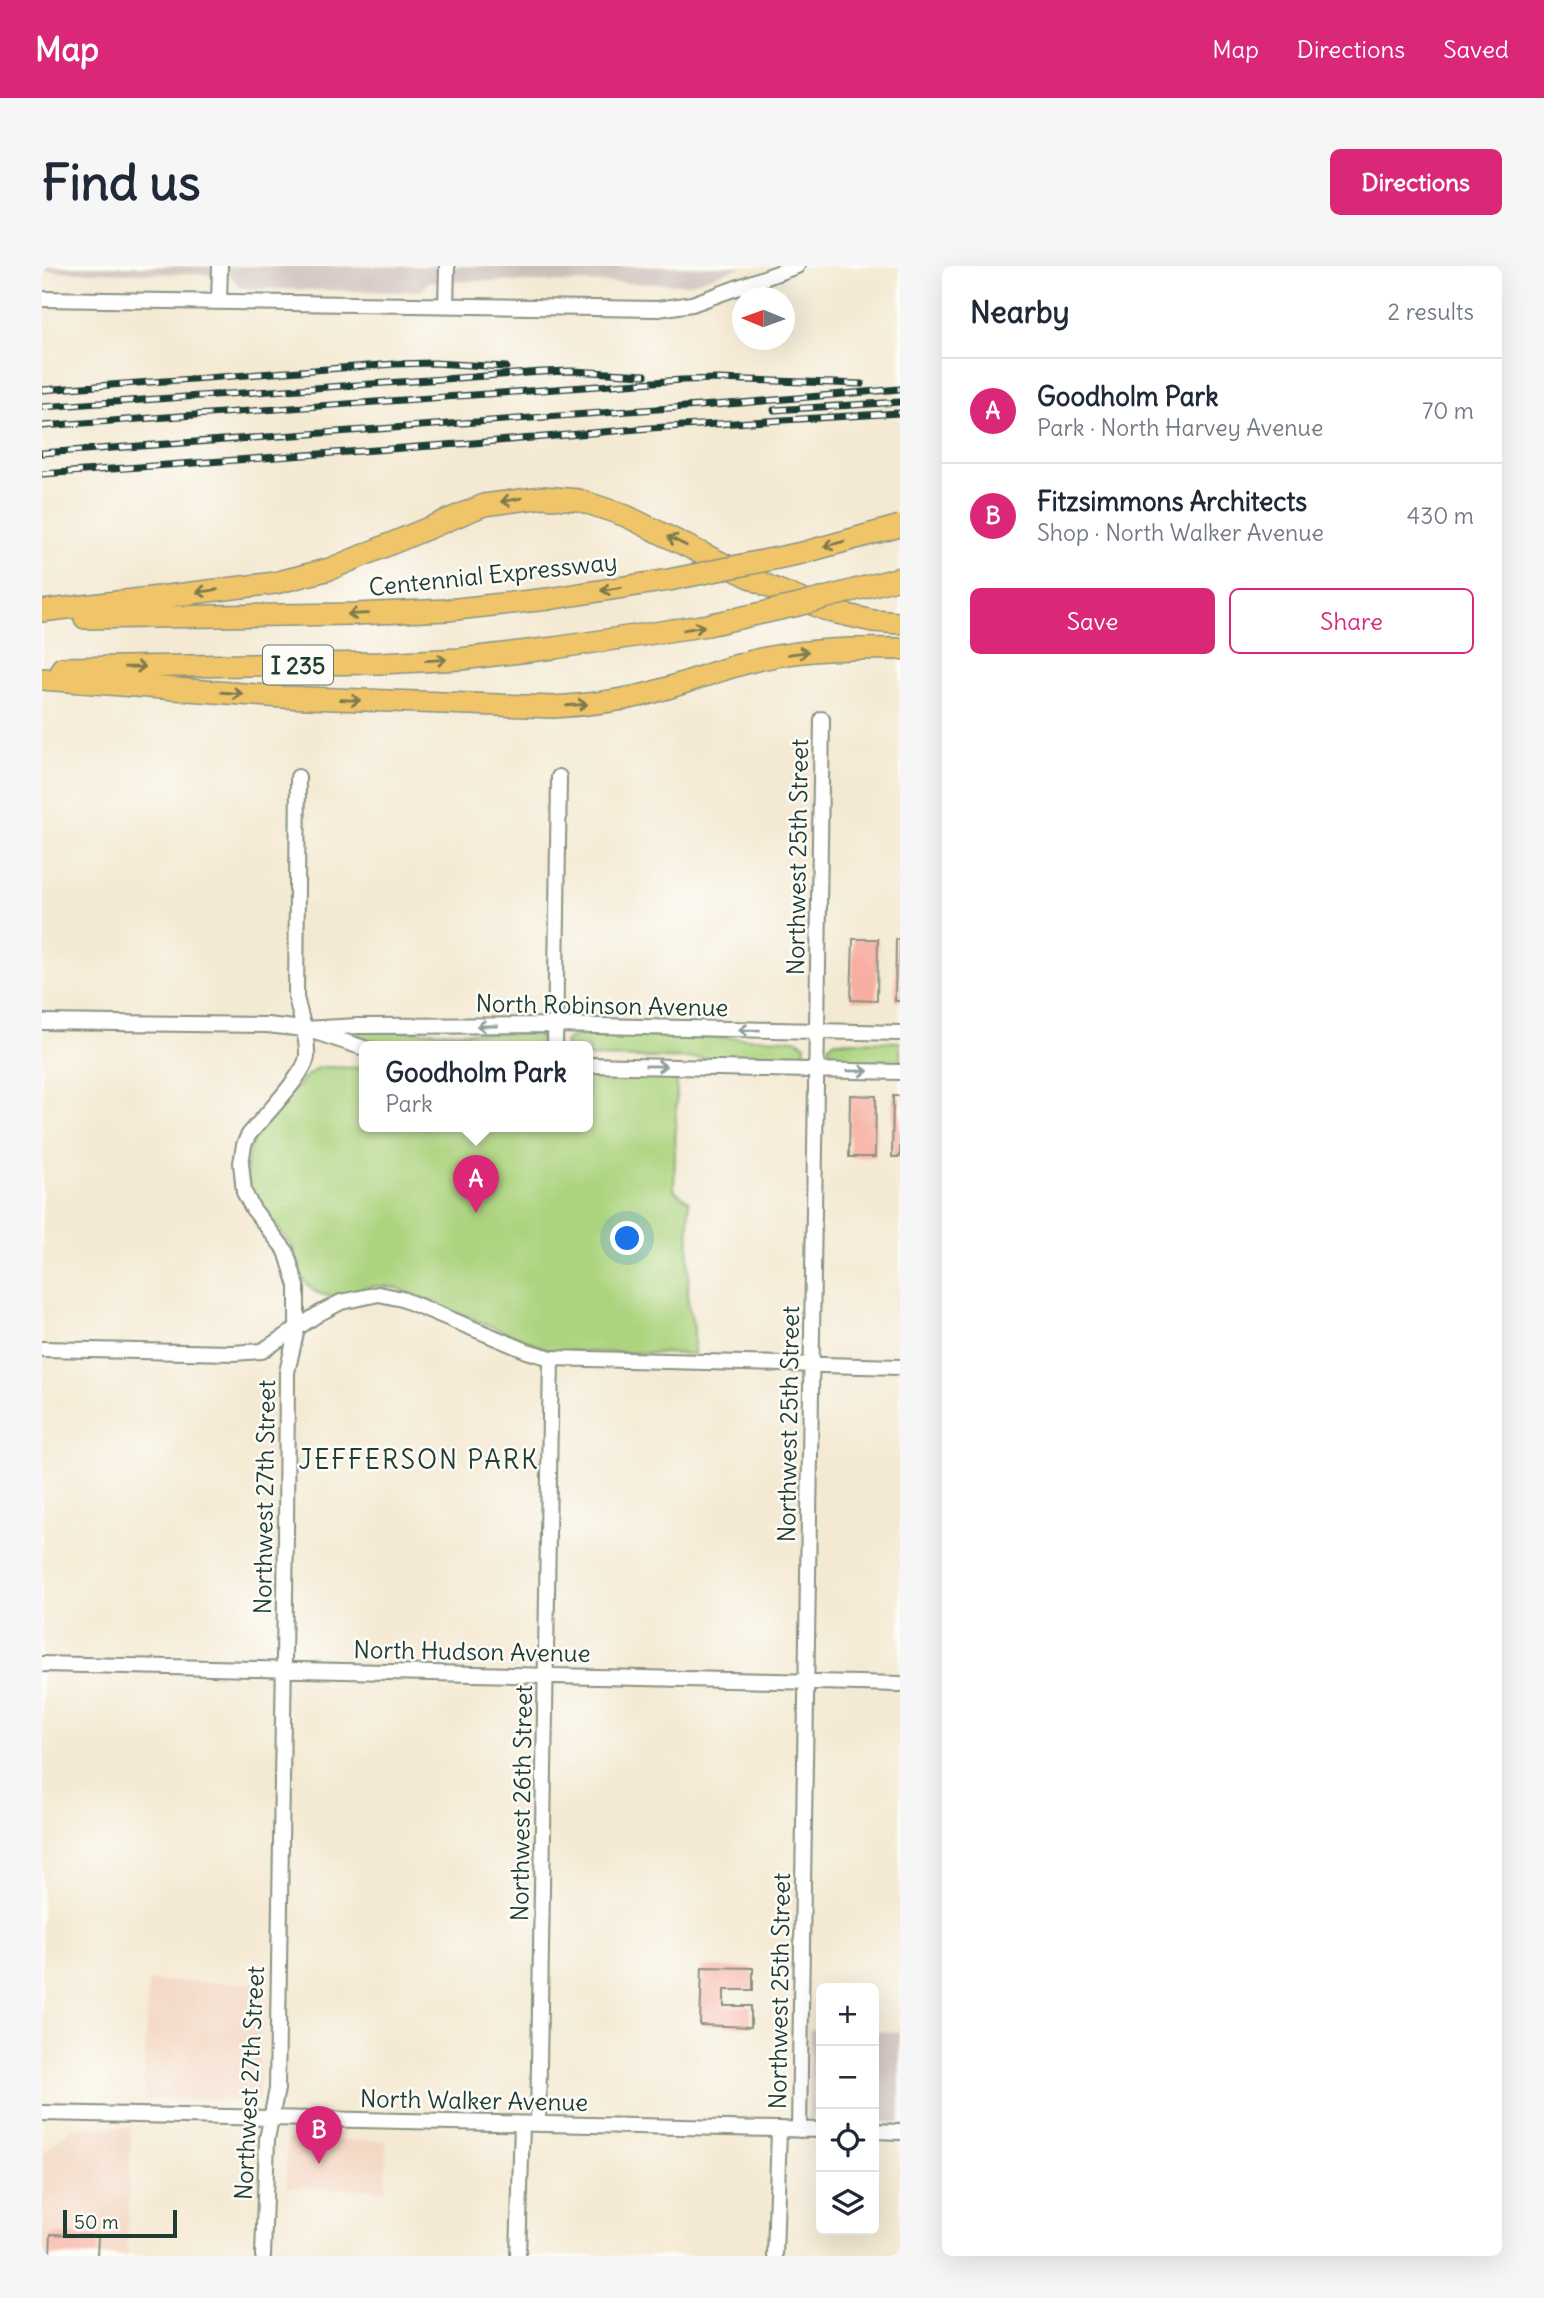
<!DOCTYPE html>
<meta charset="utf-8">
<style>
:root{--surface:#fff;--page:#f6f6f7;--text:#1f2937;--muted:#747a83;--line:#e0e1e3;--accent:#db2777}
body{margin:0;font-family:Delius,sans-serif;background:var(--page);color:var(--text)}
.controls{position:absolute;right:21px;bottom:21px;display:grid;overflow:hidden;border-radius:10px;box-shadow:0 7px 28px #0002}
.controls button{width:63px;height:63px;display:grid;place-items:center;padding:0;border:0;border-bottom:2px solid var(--line);background:var(--surface);color:var(--text);font:35px sans-serif}
.compass{position:absolute;left:690px;top:21px;width:63px;height:63px;border-radius:50%;background:var(--surface);box-shadow:0 7px 28px #0002;rotate:271deg}
.scale{position:absolute;left:21px;bottom:18px;width:114px;box-sizing:border-box;padding-left:7px;border:4px solid #1f3d34;border-top:0;font-size:19px;line-height:24px;white-space:nowrap;color:#1f3d34;-webkit-text-stroke:5px #fdfcf7;paint-order:stroke}
.you{position:absolute;left:586px;top:973px;width:24px;height:24px;margin:-18px;border:5px solid #fff;border-radius:50%;background:#1a73e8;box-shadow:0 0 0 10px #1a73e833}
.badge{display:grid;place-items:center;width:46px;height:46px;border-radius:50%;background:var(--accent);color:#fff;font-size:23px;font-weight:700}
.pin{position:absolute;translate:-50% -58px;filter:drop-shadow(0 2px 4px #0008)}
.pin::after{content:'';position:absolute;top:37px;width:24px;height:21px;background:inherit;clip-path:polygon(0 0,100% 0,50% 100%)}
.popup{position:absolute;left:317px;top:775px;width:234px;height:91px;box-sizing:border-box;display:grid;place-content:center;border-radius:10px;background:var(--surface);filter:drop-shadow(0 2px 5px #0005);font-size:23px;white-space:nowrap;color:var(--muted)}
.popup b{font-size:26px;color:var(--text)}
.popup::after{content:'';position:absolute;left:50%;top:100%;margin-left:-14px;border:14px solid transparent;border-top-color:var(--surface)}
.list{margin:0;padding:0;list-style:none}
h2{display:flex;justify-content:space-between;align-items:center;height:91px;margin:0;padding:0 28px;font-size:30px}
h2 small{font-size:23px;font-weight:400;color:var(--muted)}
.list li{display:grid;grid-template-columns:46px 1fr auto;gap:21px;align-items:center;box-sizing:border-box;height:105px;padding:0 28px;border-top:2px solid var(--line)}
.list b{display:block;font-size:26px;white-space:nowrap}
.list p{margin:0;font-size:23px;white-space:nowrap;color:var(--muted)}
.list em{font-size:23px;font-style:normal;color:var(--muted)}
.actions{display:flex;gap:14px;padding:21px 28px}
.actions a{flex:1;padding:16px 0;border:2px solid var(--accent);border-radius:10px;text-align:center;font-size:24px;color:var(--accent)}
.actions .main{background:var(--accent);color:#fff}
.icon{flex:none;width:38px;height:38px;fill:none;stroke:currentColor;stroke-width:2;stroke-linecap:round;stroke-linejoin:round}
.map{position:relative;flex:none;width:858px;height:1990px;overflow:hidden;border-radius:10px}
header{display:flex;align-items:center;gap:42px;box-sizing:border-box;height:98px;padding:0 35px;background:var(--accent);color:#fff}
header strong{font-size:33px}
nav{display:flex;gap:38px;margin-inline-start:auto;font-size:24px}
.intro{display:flex;align-items:center;justify-content:space-between;box-sizing:border-box;height:168px;padding:0 42px}
h1{margin:0;font-size:49px}
.button{padding:18px 32px;border-radius:10px;background:var(--accent);color:#fff;font-size:24px;font-weight:700}
main{display:flex;gap:42px;padding:0 42px}
aside{flex:1;background:var(--surface);border-radius:10px;box-shadow:0 7px 28px #0002}
.map>svg:first-child{display:block}
</style>
<header>
<strong>Map</strong>
<nav><a>Map</a><a>Directions</a><a>Saved</a></nav>
</header>
<div class="intro"><h1>Find us</h1><a class="button">Directions</a></div>
<main>
<div class="map">
<svg width="858" height="1990" viewBox="0 0 858 1990">
<rect width="100%" height="100%" fill="#fdfcf7"/>
<filter id="ink" filterUnits="userSpaceOnUse"><feTurbulence type="fractalNoise" baseFrequency=".0143" numOctaves="2"/><feDisplacementMap in="SourceGraphic" scale="14" xChannelSelector="R" yChannelSelector="G"/><feConvolveMatrix kernelMatrix="1 2 1 2 8 2 1 2 1" color-interpolation-filters="sRGB"/></filter>
<filter id="wash" filterUnits="userSpaceOnUse"><feTurbulence type="fractalNoise" baseFrequency=".00686" numOctaves="4" result="noise"/><feDisplacementMap in="SourceGraphic" scale="28" xChannelSelector="R" yChannelSelector="G"/><feGaussianBlur stdDeviation="1.57" result="paint"/><feColorMatrix in="noise" values="0 0 0 0 0 0 0 0 0 0 0 0 0 0 0 0 0 1.4 0 .05"/><feComposite in="paint" operator="in"/></filter>
<g filter="url(#wash)">
<rect width="100%" height="100%" fill="#f4e9d2"/>
<path fill="#f3d4bf" d="M106 1715 219 1717 217 1835 101 1833Z
M29 1861H89L85 1990H0V1889Z
M245 1873 345 1875 344 1924 244 1921Z"/>
<path fill="#cfc0bb" d="M0 0H700L647 18 429 15 387 16 379 25 358 26 198 22 188 9 0 5Z
M768 1763H779V1854H766Z
M832 1765 858 1766V1856H832Z"/>
<path fill="#acd37e" stroke="#668859" stroke-width="2" d="M319 764 492 768 499 771 502 781H354L318 771 316 769Z
M532 769 754 773 763 779 762 790 754 794 546 791V781H524V775Z
M794 775 858 776V797L794 796 788 793 785 786 787 779Z
M286 801 322 802V861H546V807L635 808 632 924 647 935 646 1038 652 1062V1088L509 1085 355 1022C347 1021 337 1019 328 1021 311 1023 294 1035 276 1027 257 1019 258 994 248 978 235 957 211 942 206 916 203 903 206 887 211 874 217 861 262 808 275 803 278 801 283 801 286 801Z"/>
<g id="blocks">
<path fill="#f8ada1" d="M811 673H836L835 735 809 734Z
M854 673H858V735H853Z
M808 829 834 830 833 891H807Z
M851 830H858V891H850Z
M660 1701 711 1702V1724H682V1740H709V1761L658 1759Z
M9 1968 56 1970 55 1990H8Z"/>
</g>
</g>
<g filter="url(#ink)">
<use href="#blocks" fill-opacity="0" stroke="#8a9383" stroke-width="2"/>
<g fill="none" stroke-linecap="round" stroke-linejoin="round">
<defs>
<path id="minor" d="M0 33 616 43 650 38 755 0
M177 36 178 0
M404 40 405 0
M0 756 225 759 262 763 316 760 513 759 858 767
M270 765 322 782
M513 781 517 511
M546 799 858 806
M0 1083 191 1087 220 1085 278 1047 299 1036 337 1028 360 1033 485 1085 509 1092 858 1101
M0 1398 858 1418
M0 1847 779 1864
M496 1858 509 1092
M757 1864 780 453
M832 1865 858 1866
M221 1990 225 1873 235 1823 244 1268 245 1106 255 1063V1020L244 985 211 943 202 926 199 897 202 879 206 870C219 853 264 808 265 790 266 771 258 750 254 731L256 511
M476 1990 480 1858
M733 1990 737 1863"/>
<path id="highway" d="M0 345 233 317 288 303 442 239 501 231 537 234 584 250 726 320 787 345 831 355 858 357
M43 352 313 348 406 344 506 333
M20 402 338 397 419 393 512 382
M0 413 240 431 511 441C541 439 571 436 601 429 641 419 679 402 719 393 765 383 811 382 858 383"/>
</defs>
<use href="#minor" stroke="#8a9383" stroke-width="18"/>
<use href="#highway" stroke="#8a9383" stroke-width="24"/>
<use href="#minor" stroke="#fff" stroke-width="14"/>
<use href="#highway" stroke="#f0c469" stroke-width="21"/>
<defs>
<path id="rail" d="M0 124 353 98 391 97 464 101
M0 141 500 106 530 105 603 109
M732 144 858 136
M0 160 640 114 676 113 820 118
M0 187 699 137 858 123
M0 208 431 177 608 162 858 147"/>
</defs>
<use href="#rail" stroke="#1f3d34" stroke-width="7"/>
<use href="#rail" stroke="#fdfcf7" stroke-width="4.5" stroke-dasharray="13" stroke-linecap="butt"/>
<defs>
<path id="highway-bridge" d="M506 333 627 314 760 287 858 260
M512 382 666 359 756 339 858 312"/>
</defs>
<use href="#highway-bridge" stroke="#8a9383" stroke-width="24" stroke-linecap="butt"/>
<use href="#highway-bridge" stroke="#f0c469" stroke-width="21"/>
</g>
<defs><path id="oneway-shaft" d="M-6 0H5M1.5-3L5.5 0L1.5 3" fill="none" stroke-width="1.6" stroke-linecap="round" stroke-linejoin="round" transform="scale(1.75)"/></defs>
<g stroke="#7d7a4c">
<use href="#oneway-shaft" transform="translate(469 234) rotate(170)"/>
<use href="#oneway-shaft" transform="translate(635 275) rotate(-153)"/>
<use href="#oneway-shaft" transform="translate(792 278) rotate(165)"/>
<use href="#oneway-shaft" transform="translate(569 323) rotate(171)"/>
<use href="#oneway-shaft" transform="translate(165 325) rotate(173)"/>
<use href="#oneway-shaft" transform="translate(316 348) rotate(178)"/>
<use href="#oneway-shaft" transform="translate(652 362) rotate(-10)"/>
<use href="#oneway-shaft" transform="translate(756 387) rotate(-7)"/>
<use href="#oneway-shaft" transform="translate(394 394) rotate(-3)"/>
<use href="#oneway-shaft" transform="translate(93 401) rotate(-1)"/>
<use href="#oneway-shaft" transform="translate(190 427) rotate(4)"/>
<use href="#oneway-shaft" transform="translate(308 434) rotate(2)"/>
<use href="#oneway-shaft" transform="translate(535 439) rotate(-4)"/>
</g>
<g stroke="#8f9e9a">
<use href="#oneway-shaft" transform="translate(445 760) rotate(180)"/>
<use href="#oneway-shaft" transform="translate(707 764) rotate(-179)"/>
<use href="#oneway-shaft" transform="translate(614 800) rotate(1)"/>
<use href="#oneway-shaft" transform="translate(816 805) rotate(1)"/>
</g>
</g>
<g text-anchor="middle" dominant-baseline="central" stroke-width="5" stroke-linejoin="round" paint-order="stroke">
<rect fill="#fdfcf7" stroke="#62766e" stroke-width="2" x="221" y="379.5" width="70" height="39" rx="5"/>
<g font-size="23" font-weight="bold" fill="#1f3d34">
<text x="256" y="399">I 235</text>
</g>
<g font-size="24" fill="#1f3d34" stroke="#fdfcf7">
<text transform="translate(451 308) rotate(-6)">Centennial Expressway</text>
<text transform="translate(755 591) rotate(-89)">Northwest 25th Street</text>
<text transform="translate(560 739) rotate(1)">North Robinson Avenue</text>
<text transform="translate(746 1158) rotate(-89)">Northwest 25th Street</text>
<text transform="translate(222 1231) rotate(-89)">Northwest 27th Street</text>
<text transform="translate(430 1385) rotate(1)">North Hudson Avenue</text>
<text transform="translate(479 1537) rotate(-89)">Northwest 26th Street</text>
<text transform="translate(737 1725) rotate(-89)">Northwest 25th Street</text>
<text transform="translate(207 1817) rotate(-87)">Northwest 27th Street</text>
<text transform="translate(432 1834) rotate(1)">North Walker Avenue</text>
</g>
<g font-size="26" letter-spacing="2" fill="#1f3d34" stroke="#fdfcf7">
<text x="377" y="1193">JEFFERSON PARK</text>
</g>
</g>
</svg>
<div class="controls">
<button>+</button>
<button>−</button>
<button><svg class="icon" aria-label="locate" viewBox="0 0 24 24"><circle cx="12" cy="12" r="6"/><path d="M12 2v4M12 18v4M2 12h4M18 12h4"/></svg></button>
<button><svg class="icon" aria-label="layers" viewBox="0 0 24 24"><path d="M12 4l9 5-9 5-9-5zM3 14l9 5 9-5"/></svg></button>
</div>
<svg class="compass" viewBox="-18 -18 36 36"><path d="M0-13l5 13h-10z" fill="#e53935"/><path d="M0 13l5-13h-10z" fill="#747a83"/></svg>
<div class="scale">50 m</div>
<div class="you"></div>
<div class="pin badge" style="left:434px;top:947px">A</div>
<div class="popup"><b>Goodholm Park</b>Park</div>
<div class="pin badge" style="left:277px;top:1898px">B</div>
</div>
<aside>
<h2>Nearby<small>2 results</small></h2>
<ul class="list">
<li><span class="badge">A</span><div><b>Goodholm Park</b><p>Park · North Harvey Avenue</p></div><em>70 m</em></li>
<li><span class="badge">B</span><div><b>Fitzsimmons Architects</b><p>Shop · North Walker Avenue</p></div><em>430 m</em></li>
</ul>
<div class="actions"><a class="main">Save</a><a>Share</a></div>
</aside>
</main>
